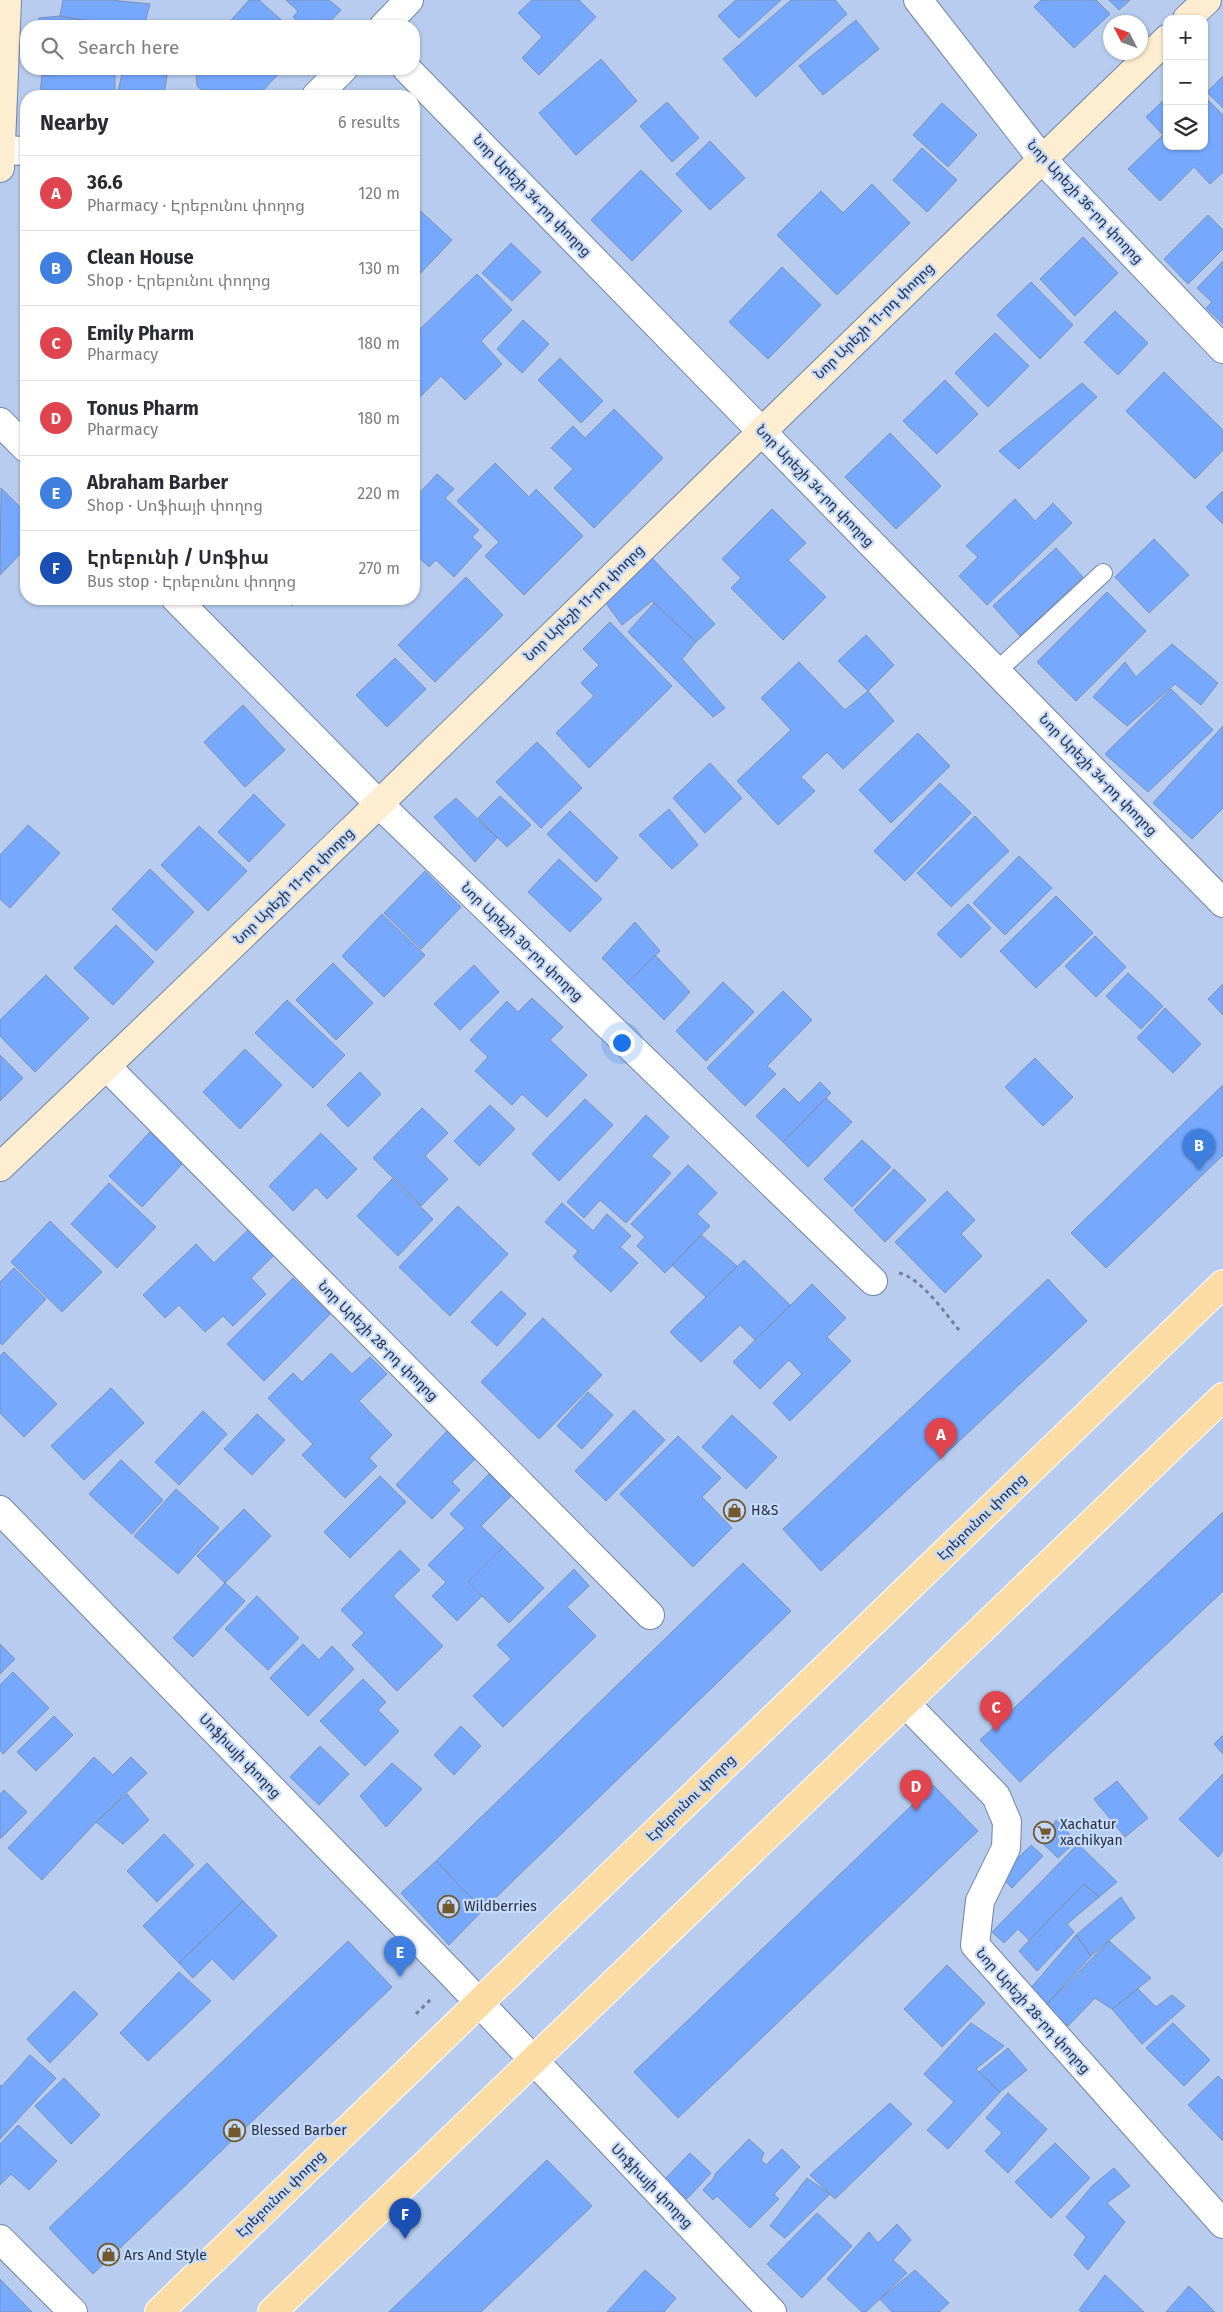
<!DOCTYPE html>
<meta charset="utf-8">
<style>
:root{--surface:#fff;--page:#f7f7f7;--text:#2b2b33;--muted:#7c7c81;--line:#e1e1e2;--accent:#73592b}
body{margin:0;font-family:"Fira Sans","Noto Sans Armenian",sans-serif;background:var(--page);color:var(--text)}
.controls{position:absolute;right:15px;top:15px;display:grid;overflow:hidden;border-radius:10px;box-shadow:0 1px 4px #0004}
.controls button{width:45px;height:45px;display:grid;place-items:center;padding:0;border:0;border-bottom:1px solid var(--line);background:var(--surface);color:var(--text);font:25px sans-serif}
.compass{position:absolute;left:1103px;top:15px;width:45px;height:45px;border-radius:50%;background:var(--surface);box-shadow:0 1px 4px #0004;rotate:312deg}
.you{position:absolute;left:621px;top:1042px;width:18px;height:18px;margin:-12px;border:4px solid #fff;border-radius:50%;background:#1a73e8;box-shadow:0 0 0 8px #1a73e833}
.badge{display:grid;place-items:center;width:32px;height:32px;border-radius:50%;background:var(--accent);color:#fff;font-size:16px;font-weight:700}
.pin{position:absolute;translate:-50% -41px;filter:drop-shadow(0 1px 2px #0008)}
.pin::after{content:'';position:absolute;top:26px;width:18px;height:15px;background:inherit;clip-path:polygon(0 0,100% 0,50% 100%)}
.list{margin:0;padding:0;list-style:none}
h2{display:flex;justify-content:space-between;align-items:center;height:65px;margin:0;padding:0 20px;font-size:21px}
h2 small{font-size:16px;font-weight:400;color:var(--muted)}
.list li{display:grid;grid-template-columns:32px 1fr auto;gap:15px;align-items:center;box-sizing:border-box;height:75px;padding:0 20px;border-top:1px solid var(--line)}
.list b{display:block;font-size:19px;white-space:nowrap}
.list p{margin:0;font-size:16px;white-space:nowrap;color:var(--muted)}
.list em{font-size:16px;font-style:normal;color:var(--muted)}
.icon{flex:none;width:28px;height:28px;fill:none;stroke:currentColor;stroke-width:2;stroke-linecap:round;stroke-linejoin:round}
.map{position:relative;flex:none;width:1223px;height:2312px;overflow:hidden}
.search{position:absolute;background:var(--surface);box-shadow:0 1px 4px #0004;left:20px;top:20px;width:400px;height:55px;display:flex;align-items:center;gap:12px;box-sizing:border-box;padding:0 18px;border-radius:20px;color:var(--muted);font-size:19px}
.panel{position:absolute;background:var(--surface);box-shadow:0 1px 4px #0004;left:20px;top:90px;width:400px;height:515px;border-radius:20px}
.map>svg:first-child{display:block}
</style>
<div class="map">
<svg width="1223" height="2312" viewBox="0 0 1223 2312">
<rect width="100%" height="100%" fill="#b7ccee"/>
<path fill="#76a9fe" stroke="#7d91b0" d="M63 0H111L150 4 144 26H116L60 16Z
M249 0H259L288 26H226Z
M286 0H329L341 10 326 26H303L293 17 298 11Z
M532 0H579L596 17 539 75 522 58 542 37 518 13Z
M736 0H781L739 38 718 16Z
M791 0H835L847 14 756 97 723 59Z
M1041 0H1096L1110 14 1074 48 1034 7Z
M1109 0H1130L1119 10Z
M60 16 116 26H38L39 18Z
M856 20 879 49 823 95 799 66Z
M601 59 637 101 576 155 539 113Z
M43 69H115V72L42 75Z
M123 69H168L164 96H117Z
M196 69H283L258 96H209L197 86Z
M115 72V96H54L40 94 42 75Z
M1223 76V108L1207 92Z
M1204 96 1223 115V172L1210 184 1194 167 1160 201 1128 169 1163 135 1146 117 1167 97V146H1204Z
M667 102 699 138 672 162 640 126Z
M942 103 977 135 948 167 913 135Z
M710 141 745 178 710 210 676 174Z
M922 148 957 180 927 212 893 180Z
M641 170 682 211 632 261 591 220Z
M872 184 910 223 837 295 777 235 821 191 843 213Z
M414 205 452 240 414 280Z
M1208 215 1223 230V249L1188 284 1164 259Z
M1083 237 1118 273 1075 316 1040 279Z
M511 243 541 272 512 301 482 273Z
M1223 261V324L1206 308 1212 302 1197 288Z
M782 267 821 305 768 359 729 322Z
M477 274 512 310 481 341 502 364 465 400 441 376 416 401 414 398V353L416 351 414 348V335Z
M1031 282 1073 325 1040 359 997 315Z
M1115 311 1148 343 1118 375 1084 342Z
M523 320 549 344 522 373 497 349Z
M995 333 1029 366 988 407 955 373Z
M560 358 603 401 581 423 538 380Z
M1164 372 1223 430V450L1195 479 1126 411Z
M945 380 978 414 937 454 903 421Z
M1082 383 1097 397 1019 469 999 451Z
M614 409 663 458 594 528 554 488 573 469 551 448 573 426 585 438Z
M890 433 941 486 896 529 845 477Z
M495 463 529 497 536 489 583 536 524 595 485 556 499 542 457 501Z
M437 474 454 489 445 498 479 530 472 537 482 546 454 577 436 560 429 567 414 553V499Z
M1 488 26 513V548L0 575Z
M1223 491V524L1206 507Z
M1015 499 1035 521 1053 503 1072 523 987 605 959 576 978 557 966 546Z
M772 509 806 543 788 560 826 597 783 640 731 588 741 578 722 559Z
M1154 539 1189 575 1149 613 1115 577Z
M1056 548 1083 577 1020 636 993 606Z
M649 555 715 624 696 642 652 601 622 625 603 599Z
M466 577 503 615 435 682 398 645Z
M1107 592 1146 631 1076 701 1037 662Z
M284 599H299L292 606Z
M654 603 696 642 682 659 725 708 713 717 628 632Z
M610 622 672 686 589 768 556 733 594 696 581 683 599 665 583 649Z
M866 635 894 665 868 691 838 661Z
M1172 644 1218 683 1201 705 1175 684 1127 726 1093 697 1125 662 1136 677Z
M395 658 426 689 387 727 356 695Z
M799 662 845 710 868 691 894 721 843 769 827 752 801 777 815 791 778 825 737 781 791 730 761 698Z
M1171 689 1213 730 1148 792 1105 754Z
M243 705 285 750 245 787 204 742Z
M1223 726V808L1192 839 1153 803Z
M918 733 950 766 891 823 859 790Z
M537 742 582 788 541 828 496 782Z
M710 763 742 798 705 833 673 798Z
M940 783 971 813 905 881 874 851Z
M254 794 285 825 249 862 218 832Z
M500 796 531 825 507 847 478 818Z
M456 798 497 838 475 862 434 817Z
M669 809 698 845 672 869 639 835Z
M570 811 618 858 596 882 547 834Z
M975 816 1009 851 951 907 917 873Z
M28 825 60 853 10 908 0 899V855Z
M199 826 247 871 208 911 161 865Z
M1019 856 1052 888 1005 935 973 903Z
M559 859 602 899 570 932 528 892Z
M150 869 194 912 156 951 112 909Z
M425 871 461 907 421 949 384 913Z
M1056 896 1093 933 1036 988 1000 951Z
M968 904 991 928 961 958 937 934Z
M382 914 425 955 384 997 342 956Z
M635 922 660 951 627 983 602 958Z
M116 925 154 962 113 1005 74 968Z
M1095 936 1126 967 1096 997 1065 966Z
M655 955 690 992 664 1020 627 983Z
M333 963 373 1003 336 1040 296 1000Z
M474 965 499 992 460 1030 434 1004Z
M1128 973 1163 1006 1141 1029 1106 996Z
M46 975 89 1018 35 1072 0 1036V1020Z
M723 982 754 1012 706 1061 676 1031Z
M1223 984V1015L1208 999Z
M783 991 812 1020 767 1066 776 1074 745 1106 707 1068Z
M532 998 563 1027 550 1040 587 1075 547 1117 522 1094 512 1105 475 1071 488 1057 470 1040 507 1001 518 1012Z
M287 1000 345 1055 313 1088 255 1033Z
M1165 1008 1201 1044 1173 1073 1137 1038Z
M245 1049 282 1085 240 1129 203 1092Z
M0 1055 23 1078 0 1101Z
M1035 1058 1073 1097 1043 1126 1005 1087Z
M360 1072 381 1094 348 1127 327 1105Z
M820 1082 831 1093 783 1142 756 1116 784 1088 799 1103Z
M1223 1085V1155L1106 1268 1071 1233Z
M826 1098 852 1122 808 1167 783 1142Z
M585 1099 613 1125 559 1181 532 1154Z
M490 1105 515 1129 479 1166 454 1141Z
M422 1108 448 1133 425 1156 448 1179 421 1206 373 1158Z
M646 1115 669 1137 651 1156 671 1173 626 1223 600 1200 584 1218 567 1202Z
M150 1132 183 1163 142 1207 109 1176Z
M321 1133 357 1169 327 1199 316 1187 293 1211 269 1186Z
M862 1140 891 1167 852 1207 824 1179Z
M688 1165 717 1193 697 1214 710 1226 665 1273 637 1246 645 1237 631 1224Z
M894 1169 926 1200 885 1242 854 1210Z
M392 1179 433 1219 398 1256 357 1216Z
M109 1183 156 1227 117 1268 71 1224Z
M947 1191 975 1220 961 1234 982 1256 945 1293 895 1242Z
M562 1203 593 1231 607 1214 631 1236 620 1247 638 1263 611 1292 573 1257 578 1251 545 1222Z
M458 1206 508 1254 450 1316 399 1267Z
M50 1221 102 1272 62 1312 11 1262Z
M250 1228 275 1254 251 1278 266 1294 233 1326 223 1316 205 1332 179 1305 165 1318 143 1295 196 1244 214 1263Z
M701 1235 737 1266 706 1297 672 1265Z
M744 1260 790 1305 755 1340 740 1325 701 1362 670 1332Z
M14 1268 46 1299 2 1345 0 1343V1282Z
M293 1278 330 1314 264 1381 227 1344Z
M1048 1279 1087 1321 821 1571 783 1529Z
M812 1284 846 1318 827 1337 851 1361 790 1421 773 1403 802 1374 789 1360 760 1389 733 1362Z
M501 1291 526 1314 497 1346 471 1322Z
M543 1318 602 1375 539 1439 481 1382Z
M4 1352 57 1404 24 1437 0 1413V1356Z
M331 1353 352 1374 370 1357 387 1374 359 1401 392 1435 369 1458 377 1466 345 1498 302 1455 313 1444 268 1398 293 1373 302 1382Z
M111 1388 144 1423 84 1480 51 1446Z
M588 1392 613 1415 582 1449 557 1426Z
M634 1410 665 1440 606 1501 575 1471Z
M203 1411 227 1434 179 1485 155 1462Z
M257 1414 285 1440 252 1475 224 1449Z
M732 1415 777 1457 746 1489 702 1447Z
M447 1431 476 1458 452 1482 460 1490 432 1519 396 1485Z
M678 1436 721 1478 702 1497 732 1528 693 1567 620 1494Z
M121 1460 163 1500 132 1534 89 1494Z
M489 1474 511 1496 481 1526 503 1547 468 1582 482 1596 457 1621 432 1596 446 1582 428 1565 465 1528 450 1514Z
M380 1476 406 1502 350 1558 324 1532Z
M176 1489 219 1528 178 1574 134 1536Z
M244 1509 271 1536 225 1583 197 1556Z
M1223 1512V1591L1020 1782 980 1740Z
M503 1547 544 1588 509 1623 468 1582Z
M400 1550 420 1570 393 1596 443 1646 397 1691 352 1645 364 1633 341 1610Z
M743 1563 791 1611 483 1910 436 1861Z
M574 1569 589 1586 567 1607 596 1636 503 1727 473 1696 511 1659 497 1645Z
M225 1583 245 1601 193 1657 173 1638Z
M257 1596 299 1638 268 1670 225 1629Z
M0 1644 15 1659 0 1674Z
M303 1644 319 1660 332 1646 354 1669 308 1716 270 1678Z
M13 1672 49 1708 3 1754 0 1750V1685Z
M363 1679 386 1702 378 1710 399 1731 365 1766 320 1721Z
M54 1716 73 1735 36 1771 17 1752Z
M461 1726 481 1746 454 1775 434 1755Z
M1223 1735V1754L1214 1744Z
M320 1746 349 1774 319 1805 290 1777Z
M94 1757 113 1775 131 1757 147 1773 96 1822 42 1880 8 1848Z
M392 1763 422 1789 386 1827 360 1796Z
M1223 1774V1851L1218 1857 1179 1819Z
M1117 1781 1148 1818 1125 1837 1094 1799Z
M933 1785 978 1831 678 2118 634 2072Z
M4 1790 27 1812 0 1839V1794Z
M127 1794 149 1820 123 1844 96 1822Z
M1056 1820 1076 1841 1058 1858 1035 1836 1044 1821 1052 1827Z
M164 1834 194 1865 157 1902 127 1871Z
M1078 1844 1117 1882 1099 1897 1084 1884 1029 1940 1018 1929 1004 1943 992 1932Z
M1031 1845 1043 1856 1012 1888 1000 1876Z
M436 1861 483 1910 449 1945 401 1893Z
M207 1863 243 1901 179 1963 143 1926Z
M1084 1884 1099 1897 1067 1924 1074 1932 1037 1971 1019 1951Z
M1121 1897 1135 1918 1091 1956 1076 1935Z
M243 1901 277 1936 233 1980 212 1959 193 1978 179 1963Z
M1076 1935 1091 1956 1045 2006 1030 1989Z
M348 1941 392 1987 93 2274 49 2228Z
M1109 1941 1151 1978 1112 2009 1095 1998 1068 2026 1045 2006Z
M947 1965 985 2003 942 2047 904 2009Z
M179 1972 211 2001 148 2061 120 2033Z
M1138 1989 1156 2007 1172 1995 1185 2006 1142 2044 1112 2009Z
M74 1991 98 2014 50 2063 27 2039Z
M971 2023 1004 2046 976 2069 1000 2092 948 2149 927 2130 954 2102 924 2074Z
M1173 2023 1210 2060 1184 2086 1146 2048Z
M1008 2048 1027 2070 1000 2092 979 2072Z
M30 2055 56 2078 0 2139V2085L2 2086Z
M1218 2076 1223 2081V2141L1188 2105Z
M64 2078 100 2115 71 2144 35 2106Z
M1008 2093 1047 2129 1008 2173 985 2151 1002 2133 986 2118Z
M890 2103 912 2124 835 2199 810 2175Z
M18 2125 57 2161 29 2190 11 2174 0 2185V2144Z
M749 2139 764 2153 761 2160 766 2165 782 2149 800 2167 774 2194 779 2199 750 2228 717 2196 713 2200 703 2190 713 2179 716 2173Z
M1055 2143 1090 2178 1051 2218 1015 2182Z
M690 2153 711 2173 687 2199 665 2179Z
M547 2160 592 2206 481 2312H389Z
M1114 2168 1130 2186 1107 2203 1125 2222 1088 2270 1074 2255 1086 2237 1066 2217 1093 2185Z
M807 2178 830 2194 785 2238 770 2226Z
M817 2213 852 2246 802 2298 767 2264Z
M897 2224 911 2240 893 2260 907 2273 866 2312H862L827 2279 869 2232 878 2243Z
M645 2270 676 2298 664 2312H607Z
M915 2270 949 2303 939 2312H892L880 2299Z
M1105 2275 1144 2312H1082L1079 2310Z
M0 2279 32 2312H0Z
M1189 2286 1215 2312H1166Z"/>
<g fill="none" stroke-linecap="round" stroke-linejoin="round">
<defs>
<path id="lane" d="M997 671 1103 573"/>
<path id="street" d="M918 0 1042 159 1223 349
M384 26 409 0
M407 69 1223 903
M316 96 343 69
M0 150 26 151
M0 422 26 448
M176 599 379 804 873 1281
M106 1066 650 1615
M0 1510 454 1976 772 2312
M905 1703 996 1796 1007 1822 1006 1848 980 1901 975 1945 1223 2224
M0 2239 73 2312"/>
<path id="secondary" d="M1187 19 1207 0
M0 168 7 0
M0 1167C393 795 777 414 1167 39"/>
<path id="primary" d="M159 2312 1223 1284
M272 2312 1223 1397"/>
</defs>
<use href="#lane" stroke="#7184a3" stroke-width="20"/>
<use href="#street" stroke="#7184a3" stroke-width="30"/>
<use href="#secondary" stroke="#7184a3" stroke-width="30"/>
<use href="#primary" stroke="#fff" stroke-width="30"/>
<path stroke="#718098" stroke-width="3" stroke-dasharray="4 4" stroke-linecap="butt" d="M899 1273C921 1278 945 1313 959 1330
M416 2014 432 1998"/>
<use href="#lane" stroke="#fff" stroke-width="18"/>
<use href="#street" stroke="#fff" stroke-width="28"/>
<use href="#secondary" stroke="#fdeed2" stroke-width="28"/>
<use href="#primary" stroke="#fbdca4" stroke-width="28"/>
</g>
<defs>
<symbol id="shop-ring" viewBox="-11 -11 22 22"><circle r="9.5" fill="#c4d9fb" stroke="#73592b" stroke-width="1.5"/><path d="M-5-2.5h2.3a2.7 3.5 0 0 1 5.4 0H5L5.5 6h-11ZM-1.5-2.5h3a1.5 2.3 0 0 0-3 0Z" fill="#73592b"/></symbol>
<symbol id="supermarket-ring" viewBox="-11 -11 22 22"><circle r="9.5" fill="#c4d9fb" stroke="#73592b" stroke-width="1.5"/><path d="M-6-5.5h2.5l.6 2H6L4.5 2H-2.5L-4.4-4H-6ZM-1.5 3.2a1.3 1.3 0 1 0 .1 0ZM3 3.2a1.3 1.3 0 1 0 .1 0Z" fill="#73592b"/></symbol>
</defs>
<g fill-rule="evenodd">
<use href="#shop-ring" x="722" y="1498" width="25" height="25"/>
<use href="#supermarket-ring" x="1032" y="1820" width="25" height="25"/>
<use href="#shop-ring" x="436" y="1894" width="25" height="25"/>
<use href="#shop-ring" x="222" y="2118" width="25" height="25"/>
<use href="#shop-ring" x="96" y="2242" width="25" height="25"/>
</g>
<g text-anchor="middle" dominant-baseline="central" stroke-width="4.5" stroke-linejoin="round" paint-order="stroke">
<g font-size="14" fill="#262e3b" stroke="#c4d9fb">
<text transform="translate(532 196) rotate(46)">Նոր Արեշի 34-րդ փողոց</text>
<text transform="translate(1085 202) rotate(47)">Նոր Արեշի 36-րդ փողոց</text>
<text transform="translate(874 321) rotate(-44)">Նոր Արեշի 11-րդ փողոց</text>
<text transform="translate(815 486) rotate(46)">Նոր Արեշի 34-րդ փողոց</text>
<text transform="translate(584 603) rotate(-44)">Նոր Արեշի 11-րդ փողոց</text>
<text transform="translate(1098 775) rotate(46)">Նոր Արեշի 34-րդ փողոց</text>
<text transform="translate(294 886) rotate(-44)">Նոր Արեշի 11-րդ փողոց</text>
<text transform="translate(522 942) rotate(44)">Նոր Արեշի 30-րդ փողոց</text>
<text transform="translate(378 1341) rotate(45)">Նոր Արեշի 28-րդ փողոց</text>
<text transform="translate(982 1517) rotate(-44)">Էրեբունու փողոց</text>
<text transform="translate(240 1756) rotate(46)">Սոֆիայի փողոց</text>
<text transform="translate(691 1798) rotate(-44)">Էրեբունու փողոց</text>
<text transform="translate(1033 2011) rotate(48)">Նոր Արեշի 28-րդ փողոց</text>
<text transform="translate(652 2186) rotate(46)">Սոֆիայի փողոց</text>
<text transform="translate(281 2194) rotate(-44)">Էրեբունու փողոց</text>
</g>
<g font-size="14" fill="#262e3b" stroke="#c4d9fb" text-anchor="start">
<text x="751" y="1510">H&amp;S</text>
<text x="1060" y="1824">Xachatur<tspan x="1060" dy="16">xachikyan</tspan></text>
<text x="464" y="1906">Wildberries</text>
<text x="251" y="2130">Blessed Barber</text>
<text x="124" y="2255">Ars And Style</text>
</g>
</g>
</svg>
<div class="controls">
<button>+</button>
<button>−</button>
<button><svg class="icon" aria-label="layers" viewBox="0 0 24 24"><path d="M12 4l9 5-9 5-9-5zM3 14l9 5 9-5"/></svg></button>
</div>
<svg class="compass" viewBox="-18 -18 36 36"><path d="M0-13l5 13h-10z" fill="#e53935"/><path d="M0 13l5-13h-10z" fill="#7c7c81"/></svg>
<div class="you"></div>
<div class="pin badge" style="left:941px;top:1459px;background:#e0444e">A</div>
<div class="pin badge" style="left:1199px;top:1170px;background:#3f7fe0">B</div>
<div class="pin badge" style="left:996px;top:1732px;background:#e0444e">C</div>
<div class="pin badge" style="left:916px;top:1811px;background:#e0444e">D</div>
<div class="pin badge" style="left:400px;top:1977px;background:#3f7fe0">E</div>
<div class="pin badge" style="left:405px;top:2239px;background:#1a4fb4">F</div>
<div class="search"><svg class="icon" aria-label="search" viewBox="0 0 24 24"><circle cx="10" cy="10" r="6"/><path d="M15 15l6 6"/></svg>Search here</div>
<section class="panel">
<h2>Nearby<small>6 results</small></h2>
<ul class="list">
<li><span class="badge" style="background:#e0444e">A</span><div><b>36.6</b><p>Pharmacy · Էրեբունու փողոց</p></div><em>120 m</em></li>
<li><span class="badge" style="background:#3f7fe0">B</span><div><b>Clean House</b><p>Shop · Էրեբունու փողոց</p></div><em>130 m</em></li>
<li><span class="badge" style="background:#e0444e">C</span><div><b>Emily Pharm</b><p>Pharmacy</p></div><em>180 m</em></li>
<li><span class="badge" style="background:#e0444e">D</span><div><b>Tonus Pharm</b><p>Pharmacy</p></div><em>180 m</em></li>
<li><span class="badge" style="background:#3f7fe0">E</span><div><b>Abraham Barber</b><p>Shop · Սոֆիայի փողոց</p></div><em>220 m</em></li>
<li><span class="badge" style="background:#1a4fb4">F</span><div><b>Էրեբունի / Սոֆիա</b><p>Bus stop · Էրեբունու փողոց</p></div><em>270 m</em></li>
</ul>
</section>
</div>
